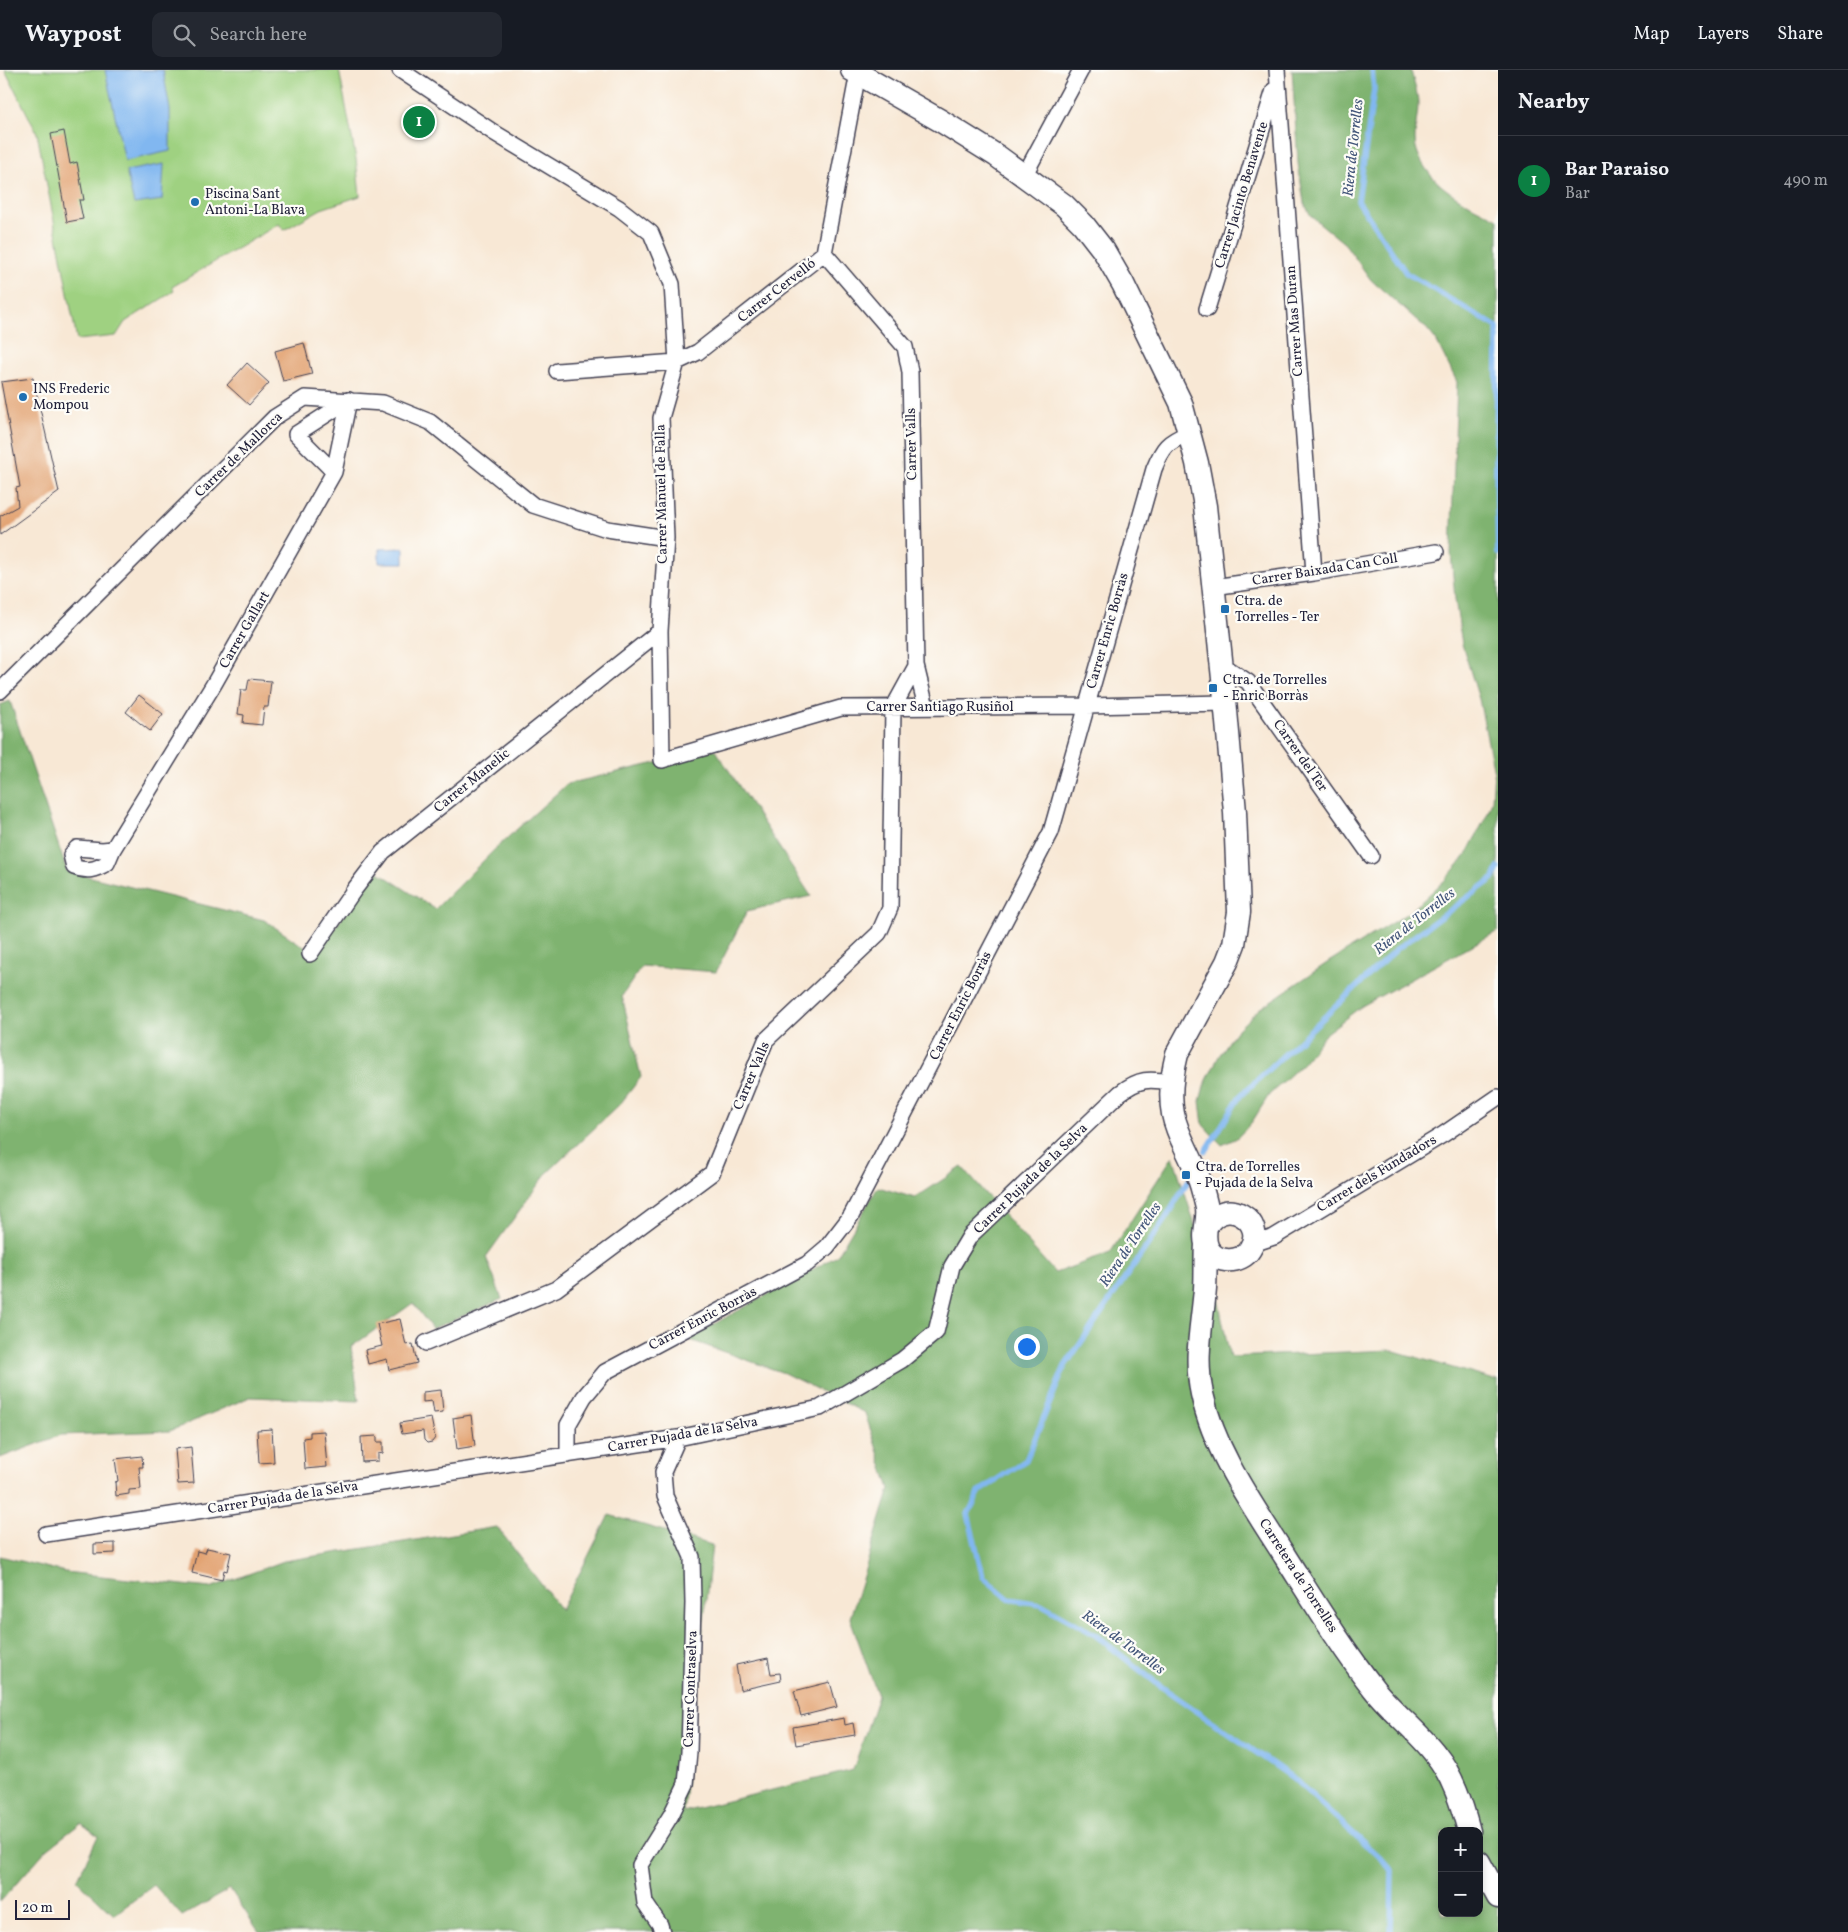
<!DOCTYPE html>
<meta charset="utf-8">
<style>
:root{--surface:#171b24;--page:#242831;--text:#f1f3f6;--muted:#9ea1a6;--line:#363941;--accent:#0b8043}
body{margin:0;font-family:Vollkorn,serif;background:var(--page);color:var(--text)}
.controls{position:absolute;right:15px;bottom:15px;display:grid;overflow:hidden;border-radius:10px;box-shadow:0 2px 8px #0003}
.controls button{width:45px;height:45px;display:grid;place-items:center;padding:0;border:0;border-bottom:1px solid var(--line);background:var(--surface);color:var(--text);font:25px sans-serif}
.scale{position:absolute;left:15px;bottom:12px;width:55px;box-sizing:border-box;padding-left:5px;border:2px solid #22223b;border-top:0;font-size:14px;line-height:18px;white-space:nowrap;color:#22223b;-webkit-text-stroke:4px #fdfcf7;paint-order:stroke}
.you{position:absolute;left:1026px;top:1276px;width:18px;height:18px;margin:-12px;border:4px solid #fff;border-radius:50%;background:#1a73e8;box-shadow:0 0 0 8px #1a73e833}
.badge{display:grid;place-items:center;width:32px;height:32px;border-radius:50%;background:var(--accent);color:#fff;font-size:16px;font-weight:700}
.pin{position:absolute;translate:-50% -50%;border:2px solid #fff;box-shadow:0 1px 5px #0006}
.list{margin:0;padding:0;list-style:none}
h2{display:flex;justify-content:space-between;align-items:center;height:65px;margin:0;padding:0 20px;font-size:21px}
h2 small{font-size:16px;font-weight:400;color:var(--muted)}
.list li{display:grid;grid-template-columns:32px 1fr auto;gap:15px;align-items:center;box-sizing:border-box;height:90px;padding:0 20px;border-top:1px solid var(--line)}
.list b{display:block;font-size:19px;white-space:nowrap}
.list p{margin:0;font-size:16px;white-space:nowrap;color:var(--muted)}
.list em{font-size:16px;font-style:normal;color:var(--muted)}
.icon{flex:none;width:28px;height:28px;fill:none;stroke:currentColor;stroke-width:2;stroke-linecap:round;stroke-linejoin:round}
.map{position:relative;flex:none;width:1498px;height:1862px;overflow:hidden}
header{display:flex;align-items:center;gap:30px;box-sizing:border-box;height:70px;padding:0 25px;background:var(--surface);border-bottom:1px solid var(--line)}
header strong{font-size:24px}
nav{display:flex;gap:28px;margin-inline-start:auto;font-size:18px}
.search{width:350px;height:45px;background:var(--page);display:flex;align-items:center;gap:12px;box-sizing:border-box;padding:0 18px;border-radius:10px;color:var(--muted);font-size:19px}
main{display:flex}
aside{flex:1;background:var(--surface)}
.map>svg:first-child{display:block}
</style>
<header>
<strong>Waypost</strong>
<div class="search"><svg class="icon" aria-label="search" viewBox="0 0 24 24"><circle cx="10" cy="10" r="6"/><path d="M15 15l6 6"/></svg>Search here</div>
<nav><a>Map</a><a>Layers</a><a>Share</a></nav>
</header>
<main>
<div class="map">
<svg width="1498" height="1862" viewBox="0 0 1498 1862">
<rect width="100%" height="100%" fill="#fdfcf7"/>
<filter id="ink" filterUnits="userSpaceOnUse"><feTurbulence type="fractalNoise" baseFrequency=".02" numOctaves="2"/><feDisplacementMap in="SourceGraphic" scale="10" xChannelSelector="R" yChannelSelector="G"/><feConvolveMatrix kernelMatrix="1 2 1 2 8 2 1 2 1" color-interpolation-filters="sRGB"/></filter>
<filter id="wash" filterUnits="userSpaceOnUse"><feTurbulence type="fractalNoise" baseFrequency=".0096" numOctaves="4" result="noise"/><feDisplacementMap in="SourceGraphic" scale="20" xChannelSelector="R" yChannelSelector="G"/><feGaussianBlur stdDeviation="1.12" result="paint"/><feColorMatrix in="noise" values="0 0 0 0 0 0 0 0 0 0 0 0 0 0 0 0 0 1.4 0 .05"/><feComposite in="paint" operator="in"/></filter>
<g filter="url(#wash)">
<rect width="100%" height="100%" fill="#f8e8d5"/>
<path fill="#9fd181" stroke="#607a5e" d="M5 0H339L356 89 360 126 321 139 284 160 279 154 172 217 174 221 125 252 116 266 77 270 37 63Z"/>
<path fill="#7fb36f" stroke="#506a55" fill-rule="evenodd" d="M1292 0H1411C1413 12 1418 22 1418 34 1418 49 1412 66 1417 81 1429 117 1467 133 1498 149V861L1362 936 1326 963 1303 993 1269 1025 1252 1052 1237 1068 1222 1075 1203 1055 1200 1031 1204 1016 1219 986 1236 961 1259 939 1330 891 1411 841 1445 810 1465 787 1487 745 1492 731 1494 702 1479 629 1462 574 1455 529 1451 483 1457 312 1436 270 1427 259 1371 210 1345 174 1311 146 1304 133 1298 93Z
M10 631 67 801 264 850 315 884 377 801 435 839 496 778 567 714 715 679 811 826 747 841 716 902 642 896 622 926 641 1007 621 1033 545 1105 486 1187 502 1229 432 1259 413 1233 351 1277 359 1331 250 1327 170 1361 61 1365 0 1388V635Z
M1173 1086 1217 1224 1230 1287 1391 1280 1498 1311V1862H259L230 1819 182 1846 154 1815 114 1845 77 1810 98 1766 81 1753 47 1779 0 1832V1486L65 1502 210 1518 284 1491 497 1457 561 1540 609 1445 712 1475 683 1742 853 1700 878 1626 850 1548 890 1419 865 1343 784 1303 687 1269 837 1186 878 1117 915 1128 962 1097 1055 1203 1110 1183ZM1442 1761H1479V1843H1442Z"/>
<path fill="#81b7f0" stroke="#526c96" d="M105 0H163L170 40V81L125 91Z
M164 94 162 130 134 134 126 101Z
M404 478V493H379V479Z"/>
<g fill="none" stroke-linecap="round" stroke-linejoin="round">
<path stroke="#81b7f0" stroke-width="5.5" d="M1372 0 1374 19 1358 131 1406 203 1497 257 1496 401 1498 483
M1206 1081 1240 1026 1398 878 1494 808 1498 798
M1188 1111 1166 1148 1065 1296 1026 1390 980 1421 968 1444 983 1507 1009 1529 1041 1534 1094 1564 1159 1615 1293 1708 1392 1799 1391 1862"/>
</g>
<g id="blocks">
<path fill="#e2a271" d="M64 61 70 94 77 92 84 130H79L83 149 67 152 51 64Z
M304 273 312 304 283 311 275 281Z
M247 293 269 313 249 335 227 315Z
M33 308 59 422 0 465V446L18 436 16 418 20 417 1 312Z
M249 609 271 611 268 637H264L262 655 243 653 244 645 238 644 241 620H247Z
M139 625 163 644 150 661 126 642Z
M400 1249 406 1275 413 1274 417 1293 389 1300 387 1289 368 1294 365 1280 382 1276 377 1254Z
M441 1320 443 1342 434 1343 432 1331 423 1332V1322Z
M471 1345 475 1376 457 1379 453 1348Z
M431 1348 435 1368 432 1372 427 1373 424 1370 423 1361 402 1364 400 1353Z
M272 1359 274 1392 259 1393 257 1360Z
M324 1361 327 1397 305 1399 303 1368 310 1367V1362Z
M377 1366V1372H383V1383L378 1384V1391L362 1392 361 1367Z
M191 1377 194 1413 178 1414 175 1379Z
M142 1386 143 1397H139L141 1419 129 1420V1424L116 1426 115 1412 118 1411 115 1389Z
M115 1473V1483L94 1484V1474Z
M207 1478 231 1483 227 1501 224 1500 222 1510 192 1503 197 1481 205 1483Z
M768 1588 771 1604 780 1603 781 1611 740 1620 736 1595Z
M830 1612 837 1637 801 1646 794 1621Z
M844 1648 845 1655 853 1653 855 1665 796 1675 793 1657Z"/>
</g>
</g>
<g filter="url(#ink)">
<use href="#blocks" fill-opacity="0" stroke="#424052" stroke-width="1"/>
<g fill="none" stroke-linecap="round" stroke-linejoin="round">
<defs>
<path id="minor" d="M400 0 493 62 619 138 651 163 672 214 677 292 661 348 666 468 660 561 662 690 841 638 1086 636 1225 633
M1277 0 1314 503
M1024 106 1081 0
M824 183 905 277 910 302 916 596 926 637
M1207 239 1274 20
M557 301 677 292 698 282 824 183 858 3
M334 402 296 364 349 330
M1213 517 1314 503 1436 482
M1221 594 1248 612 1371 786
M0 621 275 347 305 328 383 333 430 352 533 435 607 459 666 468
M113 779 102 780 77 778 71 785 74 797C87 802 95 800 107 793L113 779 214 614 334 402 349 330
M310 884 354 820 383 782 660 561
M1253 1174 1274 1167 1444 1064 1498 1027
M426 1273 556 1219 712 1103 766 970 879 863 890 838 893 638 916 596
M568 1385V1355L584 1327 605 1302 807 1194 827 1177 851 1146 1051 762 1154 399C1163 377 1167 372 1189 363
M46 1464 678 1368 820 1338 902 1290 936 1262 952 1196 970 1166 1120 1023C1140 1008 1148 1009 1172 1012
M662 1862 660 1855 645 1833 640 1795 671 1745 686 1714 689 1682 693 1533 692 1487 665 1426 663 1402 678 1368"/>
<path id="primary" d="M852 0 941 51 997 86 1064 135 1083 154 1104 181 1123 214 1181 333 1197 393 1205 436 1224 618 1235 742 1239 842 1234 874 1227 892 1177 984C1172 1004 1169 1024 1173 1044 1177 1065 1189 1082 1196 1101 1201 1112 1204 1125 1207 1138 1209 1151 1201 1166 1208 1179 1217 1194 1241 1194 1250 1179 1268 1151 1225 1125 1207 1155
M1206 1174C1205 1189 1206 1204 1205 1219 1202 1256 1194 1287 1202 1324 1215 1384 1254 1437 1286 1488 1314 1532 1342 1578 1374 1619 1393 1643 1418 1661 1436 1685 1453 1706 1462 1735 1469 1761
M1479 1792 1498 1827"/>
</defs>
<use href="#minor" stroke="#424052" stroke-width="18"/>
<use href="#primary" stroke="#424052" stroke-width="25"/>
<use href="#minor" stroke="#fff" stroke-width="15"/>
<use href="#primary" stroke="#fff" stroke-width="22"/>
</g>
</g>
<g fill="#1f6fb2" stroke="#fdfcf7" stroke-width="2">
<circle cx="195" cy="132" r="5"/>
<circle cx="23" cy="327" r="5"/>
<rect x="1220" y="534" width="10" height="10" rx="2.5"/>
<rect x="1208" y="613" width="10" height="10" rx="2.5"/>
<rect x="1181" y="1100" width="10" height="10" rx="2.5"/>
</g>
<g text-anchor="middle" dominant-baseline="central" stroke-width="4.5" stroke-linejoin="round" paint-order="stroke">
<g font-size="14" fill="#22223b" stroke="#fdfcf7" text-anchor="start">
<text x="205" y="124">Piscina Sant<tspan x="205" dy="16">Antoni-La Blava</tspan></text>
<text x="33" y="319">INS Frederic<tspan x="33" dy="16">Mompou</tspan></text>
<text x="1235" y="531">Ctra. de<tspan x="1235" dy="16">Torrelles - Ter</tspan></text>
<text x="1223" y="610">Ctra. de Torrelles<tspan x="1223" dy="16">- Enric Borràs</tspan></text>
<text x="1196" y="1097">Ctra. de Torrelles<tspan x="1196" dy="16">- Pujada de la Selva</tspan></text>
</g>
<g font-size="14" fill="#22223b" stroke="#fdfcf7">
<text transform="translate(1242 125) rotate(-73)">Carrer Jacinto Benavente</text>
<text transform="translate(777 221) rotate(-38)">Carrer Cervelló</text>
<text transform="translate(1295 251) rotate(-94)">Carrer Mas Duran</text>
<text transform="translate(912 374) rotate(-91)">Carrer Valls</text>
<text transform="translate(239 385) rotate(-44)">Carrer de Mallorca</text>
<text transform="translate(662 424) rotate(-91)">Carrer Manuel de Falla</text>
<text transform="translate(1325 500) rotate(-9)">Carrer Baixada Can Coll</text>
<text transform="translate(245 560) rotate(-60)">Carrer Gallart</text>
<text transform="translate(1108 561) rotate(-74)">Carrer Enric Borràs</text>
<text x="940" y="637">Carrer Santiago Rusiñol</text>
<text transform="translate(1300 686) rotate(55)">Carrer del Ter</text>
<text transform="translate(472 711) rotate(-39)">Carrer Manelic</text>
<text transform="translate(961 936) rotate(-63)">Carrer Enric Borràs</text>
<text transform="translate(752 1006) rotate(-67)">Carrer Valls</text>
<text transform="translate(1377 1104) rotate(-31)">Carrer dels Fundadors</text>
<text transform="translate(1031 1109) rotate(-44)">Carrer Pujada de la Selva</text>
<text transform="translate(703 1249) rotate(-28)">Carrer Enric Borràs</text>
<text transform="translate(683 1365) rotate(-10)">Carrer Pujada de la Selva</text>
<text transform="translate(283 1428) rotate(-9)">Carrer Pujada de la Selva</text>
<text transform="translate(1298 1506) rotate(57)">Carretera de Torrelles</text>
<text transform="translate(691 1619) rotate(-88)">Carrer Contraselva</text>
</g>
<g font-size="15" font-style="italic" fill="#43567a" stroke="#fdfcf7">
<text transform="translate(1354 78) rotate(-84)">Riera de Torrelles</text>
<text transform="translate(1415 852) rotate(-38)">Riera de Torrelles</text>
<text transform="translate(1131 1175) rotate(-56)">Riera de Torrelles</text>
<text transform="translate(1123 1573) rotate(36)">Riera de Torrelles</text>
</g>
</g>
</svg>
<div class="controls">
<button>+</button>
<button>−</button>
</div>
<div class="scale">20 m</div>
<div class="you"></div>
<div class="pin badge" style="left:419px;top:52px">1</div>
</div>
<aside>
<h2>Nearby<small></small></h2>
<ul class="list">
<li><span class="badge">1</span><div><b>Bar Paraiso</b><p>Bar</p></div><em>490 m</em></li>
</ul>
</aside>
</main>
